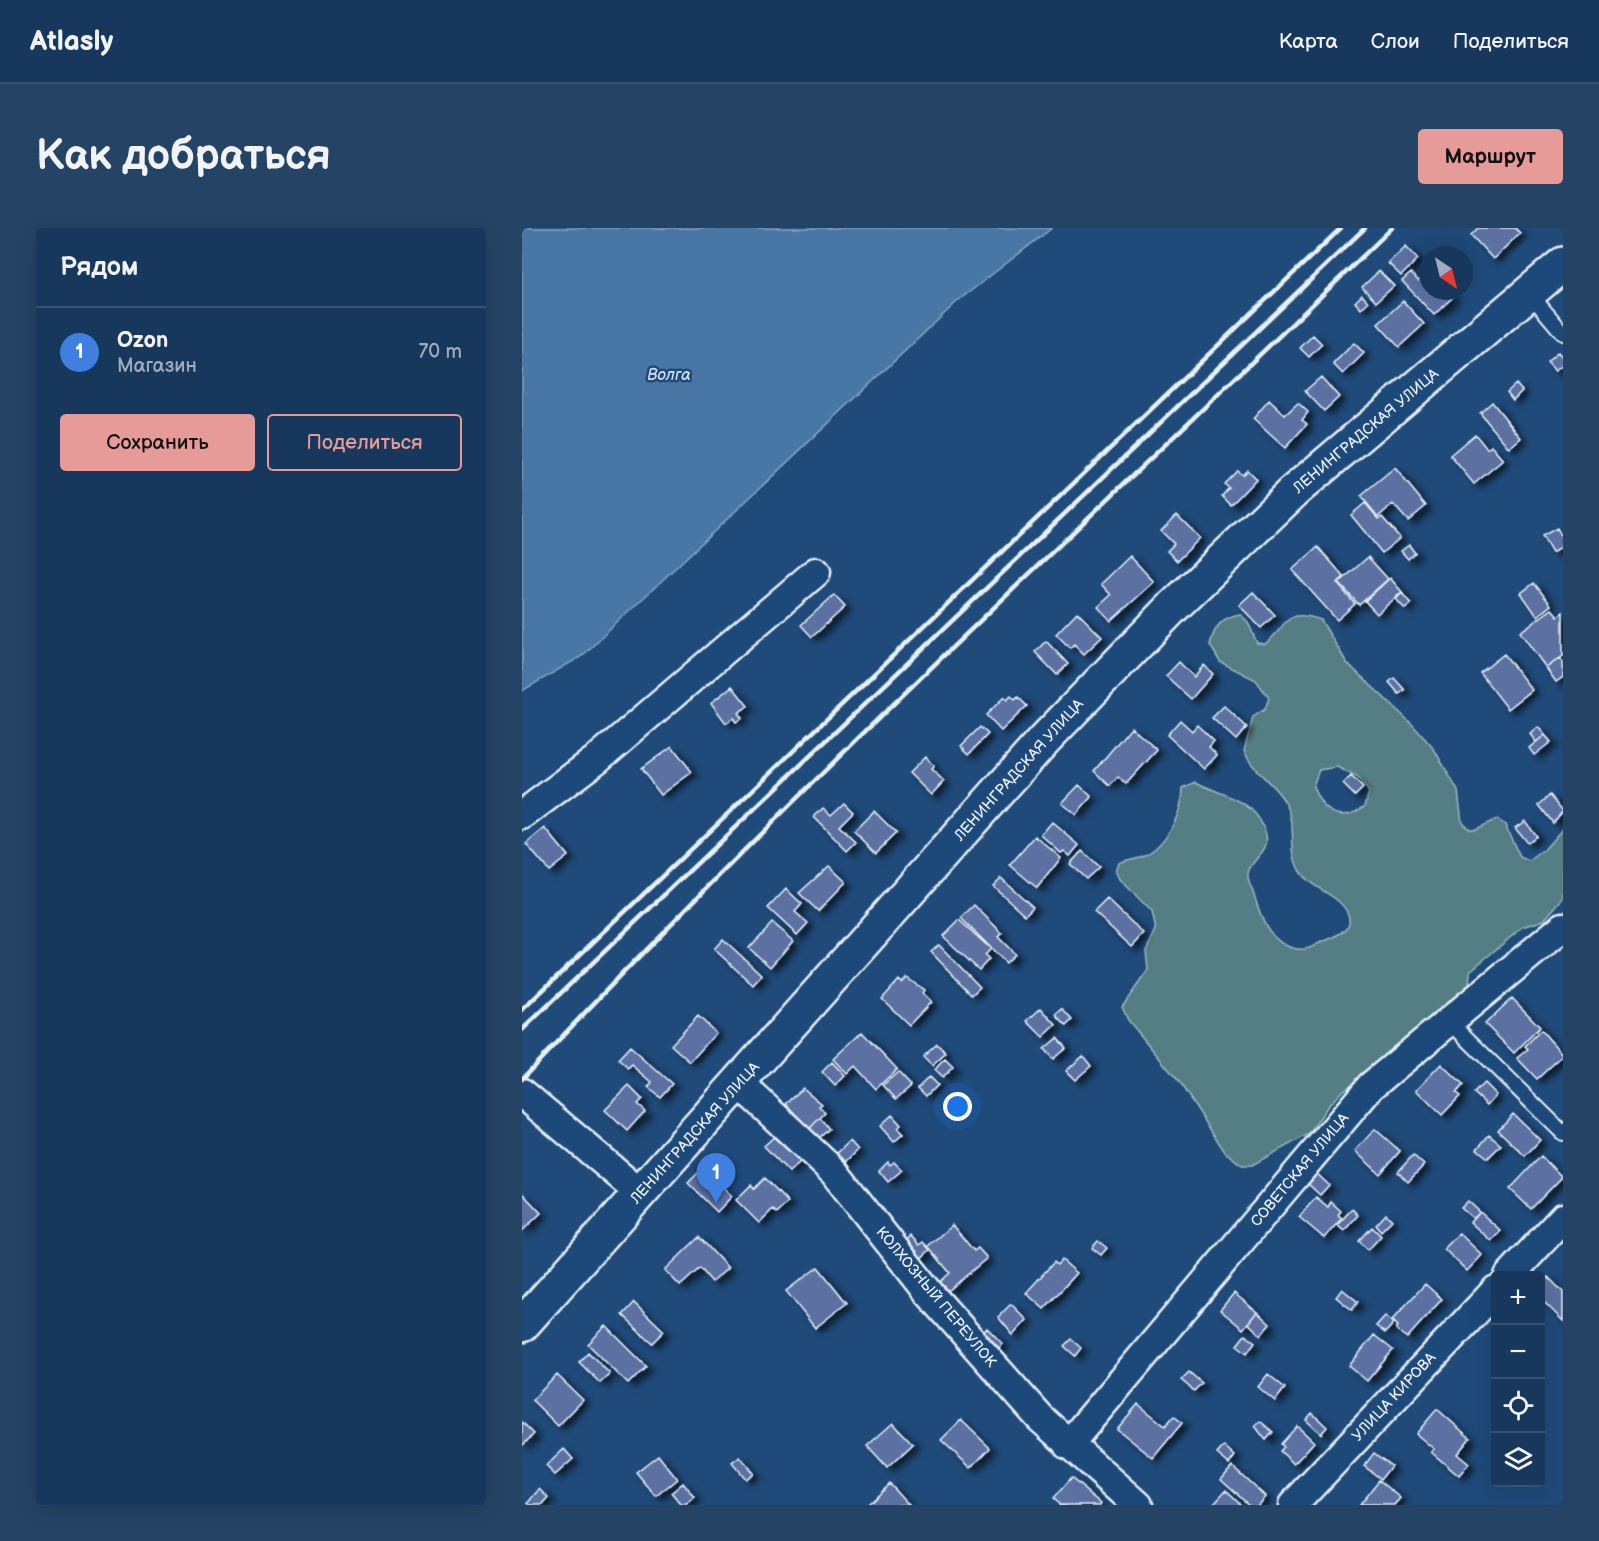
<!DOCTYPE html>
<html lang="ru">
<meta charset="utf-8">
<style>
:root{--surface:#17385c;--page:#244365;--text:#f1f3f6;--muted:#9eacbb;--line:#365272;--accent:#e69b98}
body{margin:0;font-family:"Balsamiq Sans",sans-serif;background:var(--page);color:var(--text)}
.controls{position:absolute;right:18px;bottom:18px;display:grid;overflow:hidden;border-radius:6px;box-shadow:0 6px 24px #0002}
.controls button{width:54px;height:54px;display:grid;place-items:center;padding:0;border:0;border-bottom:2px solid var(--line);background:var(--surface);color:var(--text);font:30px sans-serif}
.compass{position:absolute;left:897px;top:18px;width:54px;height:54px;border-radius:50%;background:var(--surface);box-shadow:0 6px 24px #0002;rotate:145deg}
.you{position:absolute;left:436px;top:879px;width:21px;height:21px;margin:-15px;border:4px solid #fff;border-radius:50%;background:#1a73e8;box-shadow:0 0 0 9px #1a73e833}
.badge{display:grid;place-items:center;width:39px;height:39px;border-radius:50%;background:var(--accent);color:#fff;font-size:20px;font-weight:700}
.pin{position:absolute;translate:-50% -50px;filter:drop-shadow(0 2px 3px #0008)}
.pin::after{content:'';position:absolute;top:32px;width:21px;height:18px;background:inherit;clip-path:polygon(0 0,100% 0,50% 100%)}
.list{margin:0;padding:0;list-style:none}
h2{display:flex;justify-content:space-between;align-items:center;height:78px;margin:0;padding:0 24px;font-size:26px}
h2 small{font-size:20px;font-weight:400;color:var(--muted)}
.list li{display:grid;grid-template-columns:39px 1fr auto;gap:18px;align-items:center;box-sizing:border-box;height:90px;padding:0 24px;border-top:2px solid var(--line)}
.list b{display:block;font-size:22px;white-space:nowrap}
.list p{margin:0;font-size:20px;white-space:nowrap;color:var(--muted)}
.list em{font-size:20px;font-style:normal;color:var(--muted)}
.actions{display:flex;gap:12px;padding:18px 24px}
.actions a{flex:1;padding:14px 0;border:2px solid var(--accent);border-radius:6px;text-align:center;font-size:21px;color:var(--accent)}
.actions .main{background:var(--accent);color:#111}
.icon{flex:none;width:33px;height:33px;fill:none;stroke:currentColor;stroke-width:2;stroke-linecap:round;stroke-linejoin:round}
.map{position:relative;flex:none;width:1041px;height:1277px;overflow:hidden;border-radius:6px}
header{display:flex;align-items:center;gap:36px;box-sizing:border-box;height:84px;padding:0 30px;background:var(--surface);border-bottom:2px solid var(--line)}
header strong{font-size:28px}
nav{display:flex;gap:33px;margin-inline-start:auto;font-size:21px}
.intro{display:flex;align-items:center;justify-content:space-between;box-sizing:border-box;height:144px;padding:0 36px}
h1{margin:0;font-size:42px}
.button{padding:15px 27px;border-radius:6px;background:var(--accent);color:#111;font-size:21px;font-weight:700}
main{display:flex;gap:36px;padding:0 36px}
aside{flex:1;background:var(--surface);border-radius:6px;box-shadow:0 6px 24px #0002}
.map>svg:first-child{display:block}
</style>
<header>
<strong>Atlasly</strong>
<nav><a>Карта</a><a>Слои</a><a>Поделиться</a></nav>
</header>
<div class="intro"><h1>Как добраться</h1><a class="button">Маршрут</a></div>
<main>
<aside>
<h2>Рядом<small></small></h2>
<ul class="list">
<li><span class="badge" style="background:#3f7fe0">1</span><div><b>Ozon</b><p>Магазин</p></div><em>70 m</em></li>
</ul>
<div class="actions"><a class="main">Сохранить</a><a>Поделиться</a></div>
</aside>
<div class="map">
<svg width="1041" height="1277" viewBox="0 0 1041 1277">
<defs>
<filter id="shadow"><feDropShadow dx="6" dy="4" stdDeviation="3" flood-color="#0009"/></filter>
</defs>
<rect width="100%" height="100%" fill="#1f4a7a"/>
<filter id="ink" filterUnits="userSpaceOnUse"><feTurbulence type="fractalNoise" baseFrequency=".0167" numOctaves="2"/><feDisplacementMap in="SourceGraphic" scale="12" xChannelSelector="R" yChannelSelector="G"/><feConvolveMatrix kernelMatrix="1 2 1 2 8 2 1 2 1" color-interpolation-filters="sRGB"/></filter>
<g filter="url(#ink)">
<path fill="#557e84" stroke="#9eb8be" stroke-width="1.5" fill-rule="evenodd" d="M718 386 726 394 735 415 743 416C767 398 760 379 799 392L825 435 889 495 912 521 936 563 940 594 947 601H953L975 591 983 597 998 629 1007 633 1022 622 1041 600V670L1022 692 1001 699 948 743 947 760 872 830 821 862 805 879 787 906 730 937H720L703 924 658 855 606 792 600 779 626 742 624 723 634 702 630 684 598 651 594 642 597 635C605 631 613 631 621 628 644 618 661 584 661 560L674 554C698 567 729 570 741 598 752 622 735 625 727 642 724 649 728 657 731 664 738 687 747 717 776 721 788 723 794 715 805 712 818 707 833 700 825 684 814 664 788 661 777 642 765 620 776 597 764 576 754 556 732 546 722 523L731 489 743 481 747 470 734 452 698 434 688 417C692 399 700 389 718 386ZM815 539 836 550 847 564 843 578C819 596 800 585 791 558L797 542Z"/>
<path fill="#4977a5" stroke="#89a8c6" stroke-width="1.5" d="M0 0H530L437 72 60 428 0 463Z"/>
<path fill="#5c71a2" stroke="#e8f1f8" stroke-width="1.5" filter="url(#shadow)" d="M956 0H993L998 5 971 31 949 7Z
M884 18 896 31 879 48 866 35Z
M857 43 872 58 854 74 840 59Z
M906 44V63H925L931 69 912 87 880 53 889 45 896 53Z
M840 67 846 74 839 81 833 74Z
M881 73 902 96 877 119 856 96Z
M791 107 800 116 787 129 778 120Z
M832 115 842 125 821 146 811 136Z
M1036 124 1041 130V137L1033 143 1025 134Z
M799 149 817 169 802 183 783 163Z
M994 156 1000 163 991 172 985 164Z
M747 172 763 187 776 175 786 184 780 192 785 196 763 220 731 191Z
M970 174 999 210 987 220 958 185Z
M953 206 965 221 969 218 981 232 952 256 928 227Z
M873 240 904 278 886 293 871 276 856 289 839 268Z
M725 242 734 251 709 277 700 268 707 260 702 256 715 243 720 247Z
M843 275 857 291 860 289 878 310 860 325 829 287Z
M655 287 678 310 655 333 645 323 652 316 639 303Z
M1035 300 1041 311V318L1030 325 1020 308Z
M887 317 893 325 886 331 879 323Z
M796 319 822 349 815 355 833 376 815 392 770 342Z
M608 328 632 354 589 393 576 379 589 367 579 356Z
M846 329 866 351 837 377 817 355Z
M868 350 880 364 855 386 843 373Z
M1012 355 1029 377 1015 388 999 365Z
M731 364 753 387 739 400 717 377Z
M880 365 889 376 883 381 874 371Z
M312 367 323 379 290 409 279 397Z
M1030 381 1036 388 1041 384V428L1024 440 998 404Z
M555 384 580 409 562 426 552 416 548 420 534 406Z
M524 413 546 436 535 447 513 424Z
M982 426 1010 462 986 481 958 445Z
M1038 430 1041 434V449L1034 454 1024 440Z
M657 434 672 449 682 437 691 446 669 471 644 448Z
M872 450 883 462 877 466 867 454Z
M210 458 226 478 216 485 220 490 214 494 211 490 204 495 189 475Z
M489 468 493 472 496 469 505 478 479 503 464 487 482 469 485 472Z
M702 478 725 499 714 512 690 490Z
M658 492 670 503 675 497 692 513 687 519 695 527 682 541 645 507Z
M458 499 466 506 447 526 439 518Z
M609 499 635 522 604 556 596 549 588 558 572 543Z
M1016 499 1023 507 1014 514 1008 506Z
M1023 507 1029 514 1012 527 1007 520Z
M150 518 170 544 139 567 119 541Z
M403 529 412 538 409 541 422 553 409 567 387 545Z
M829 548 841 560 833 568 821 556Z
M557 557 570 569 554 587 540 575Z
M1028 567 1041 583 1031 595 1017 577Z
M322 575 331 584 317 598 334 614 325 623 292 589 301 580 309 587Z
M352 583 374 605 354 625 332 603Z
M1003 593 1014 608 1005 615 993 600Z
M530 594 557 617 548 628 542 623 539 625 519 607Z
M23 600 46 628 27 643 4 616Z
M513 608 539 630 515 660 488 637Z
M560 623 577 639 564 651 548 636Z
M307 638 324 654 296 683 277 665Z
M479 650 511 679 503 687 471 658Z
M264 661 280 676 273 684 286 695 275 707 246 680Z
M585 671 622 706 610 719 572 684Z
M452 677 480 705 476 709 493 726 484 735 439 690Z
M437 692 469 721 463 727 467 731 457 742 421 708Z
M250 695 271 713 248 739 227 720Z
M201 711 240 747 231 757 192 721Z
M417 717 458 759 450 767 409 724Z
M385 750 402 762 400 765 409 774 387 797 360 771 377 752 380 755Z
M990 770 1018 799 992 825 963 796Z
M519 780 534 797 521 809 505 793Z
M540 781 550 792 544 798 534 787Z
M176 788 194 805 168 834 149 817Z
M1019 802 1041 827 1015 851 995 830 1006 821 1003 818Z
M340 804 375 841 354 861 333 838 325 846 311 831Z
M535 810 544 820 531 831 522 821Z
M415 816 424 825 410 838 401 829Z
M108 819 150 856 138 869 126 859 130 854 110 837 106 841 96 832Z
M561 828 569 838 553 852 544 843Z
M423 831 431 839 420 850 412 842Z
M310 834 323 848 313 858 300 844Z
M919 836 941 857 934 865 938 868 920 887 894 862Z
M376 844 389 858 374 871 361 857Z
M407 849 415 857 404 868 396 860Z
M962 855 974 867 965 877 952 865Z
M107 858 120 871 115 876 123 883 105 903 83 882Z
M281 860 300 876 297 878 303 885 287 901 264 876Z
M991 886 1018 912 1003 928 976 902Z
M370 887 379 897 375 900 381 906 372 914 358 898Z
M298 890 307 901 296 911 287 901Z
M853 901 878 923 858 946 833 923Z
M255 906 280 932 267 944 242 918Z
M967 907 979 917 966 930 955 921Z
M328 913 336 922 322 936 313 927Z
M891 927 902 937 886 954 876 944Z
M1019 928 1040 949 1009 981 988 961Z
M366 934 368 937 372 934 380 942 366 954 357 943Z
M181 940 210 968 195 984 166 955Z
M792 943 807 957 798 967 783 953Z
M243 950 266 974 255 985 251 981 237 995 214 972 229 957 232 961Z
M0 965 19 985 0 1003Z
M794 969 806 979 809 974 819 983 816 987 820 990 802 1010 777 989Z
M946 973 958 984 952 991 939 980Z
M830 981 836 987 822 1003 815 997Z
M958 984 979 1003 969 1013 948 994Z
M864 986 870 992 859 1003 854 997Z
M430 997 452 1023 456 1020 465 1030 426 1063 418 1054 428 1045 406 1018Z
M850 999 859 1008 846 1022 837 1013Z
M937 1005 960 1027 945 1043 922 1021Z
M389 1008 397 1017 401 1014 408 1022 397 1032 382 1015Z
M177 1009 206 1040 190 1054 178 1040 158 1058 143 1042Z
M576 1013 585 1020 579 1027 570 1020Z
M540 1032 555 1045 522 1081 504 1065 532 1034 535 1037Z
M296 1039 325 1075 293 1100 264 1063Z
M1026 1049 1041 1064V1093L1018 1070V1057Z
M903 1056 920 1071 885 1110 874 1101 876 1098 870 1092Z
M820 1061 836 1074 830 1082 814 1069Z
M712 1065 735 1084 721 1101 698 1082Z
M112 1074 142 1103 130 1115 100 1087Z
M489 1076 505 1092 491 1107 476 1089Z
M735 1084 748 1096 739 1107 726 1095Z
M863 1088 872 1095 863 1105 854 1098Z
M84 1098 124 1138 106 1156 66 1116Z
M465 1100 481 1116 473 1124 458 1109Z
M723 1107 733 1114 725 1125 715 1117Z
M852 1107 871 1122 845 1153 827 1138Z
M549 1111 559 1120 553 1128 542 1118Z
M66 1124 88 1146 78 1155 57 1134Z
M667 1144 680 1155 672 1163 659 1152Z
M746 1146 763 1160 753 1173 736 1159Z
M35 1147 61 1172 36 1198 10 1172Z
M616 1176 643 1198 652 1188 660 1195 631 1230 595 1201Z
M915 1181 948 1210 935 1226 947 1236 937 1248 909 1224 912 1221 894 1206Z
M790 1185 805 1199 799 1206 784 1192Z
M439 1192 468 1220 449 1240 419 1212Z
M738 1193 751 1204 744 1212 733 1198Z
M0 1194 12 1206 1 1217 0 1216Z
M371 1195 391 1216 365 1240 345 1218Z
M775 1198 792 1214 772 1236 758 1223 762 1219 759 1216Z
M702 1218 713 1228 707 1236 695 1226Z
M42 1221 51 1231 33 1247 24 1238Z
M852 1225 869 1238 859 1251 842 1238Z
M136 1227 155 1251 134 1268 114 1244Z
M218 1229 231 1245 223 1251 210 1235Z
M710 1238 743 1268 735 1277H728L699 1251Z
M549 1250 579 1275 578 1277H538L531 1271Z
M857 1252 879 1270 873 1277H837Z
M161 1255 173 1270 165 1277H159L149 1265Z
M367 1255 387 1277H344Z
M18 1261 27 1270 21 1277H5Z
M704 1262 720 1277H690Z"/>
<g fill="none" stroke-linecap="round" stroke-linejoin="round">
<defs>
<path id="lane" d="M1008 66 1041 105
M928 794 1041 905"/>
<path id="street" d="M0 587 75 531 294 344
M218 856 312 944 408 1066 518 1190 616 1277
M0 865 119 965
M987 1048 1041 990
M546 1217 849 858 1041 699
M771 1277 974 1062"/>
<path id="secondary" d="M0 1097 522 512 651 379 771 264 1041 36"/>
</defs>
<use href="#lane" stroke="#e8f1f8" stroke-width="18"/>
<use href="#street" stroke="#e8f1f8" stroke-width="33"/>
<use href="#secondary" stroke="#e8f1f8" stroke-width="38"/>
<use href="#lane" stroke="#1f4a7a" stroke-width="14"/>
<use href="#street" stroke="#1f4a7a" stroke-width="28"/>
<use href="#secondary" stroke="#1f4a7a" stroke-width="33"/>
<path stroke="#e8f1f8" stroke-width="4.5" d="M0 782 819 0
M0 802 843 0
M0 851C277 555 578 282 870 0"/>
</g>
</g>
<g text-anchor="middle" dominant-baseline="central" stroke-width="5" stroke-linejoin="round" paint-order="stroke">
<g font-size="15" fill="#e8f1f8" stroke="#1f4a7a">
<text transform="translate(844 203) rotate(-40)">ЛЕНИНГРАДСКАЯ УЛИЦА</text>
<text transform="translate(497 542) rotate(-48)">ЛЕНИНГРАДСКАЯ УЛИЦА</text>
<text transform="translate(173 905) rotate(-48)">ЛЕНИНГРАДСКАЯ УЛИЦА</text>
<text transform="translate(778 942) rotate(-50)">СОВЕТСКАЯ УЛИЦА</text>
<text transform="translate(414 1069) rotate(50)">КОЛХОЗНЫЙ ПЕРЕУЛОК</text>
<text transform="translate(872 1169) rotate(-47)">УЛИЦА КИРОВА</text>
</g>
<g font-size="16" font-style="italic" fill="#d0dfec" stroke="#1f4a7a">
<text x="147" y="147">Волга</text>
</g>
</g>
</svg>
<div class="controls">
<button>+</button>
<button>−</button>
<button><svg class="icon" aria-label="locate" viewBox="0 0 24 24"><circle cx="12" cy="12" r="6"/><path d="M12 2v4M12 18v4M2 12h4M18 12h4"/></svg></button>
<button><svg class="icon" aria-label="layers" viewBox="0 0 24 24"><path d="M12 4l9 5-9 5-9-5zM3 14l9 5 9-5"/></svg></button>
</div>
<svg class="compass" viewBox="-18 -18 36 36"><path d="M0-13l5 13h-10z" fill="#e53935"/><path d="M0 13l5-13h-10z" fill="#9eacbb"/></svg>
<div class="you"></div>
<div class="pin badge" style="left:194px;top:975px;background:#3f7fe0">1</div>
</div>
</main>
